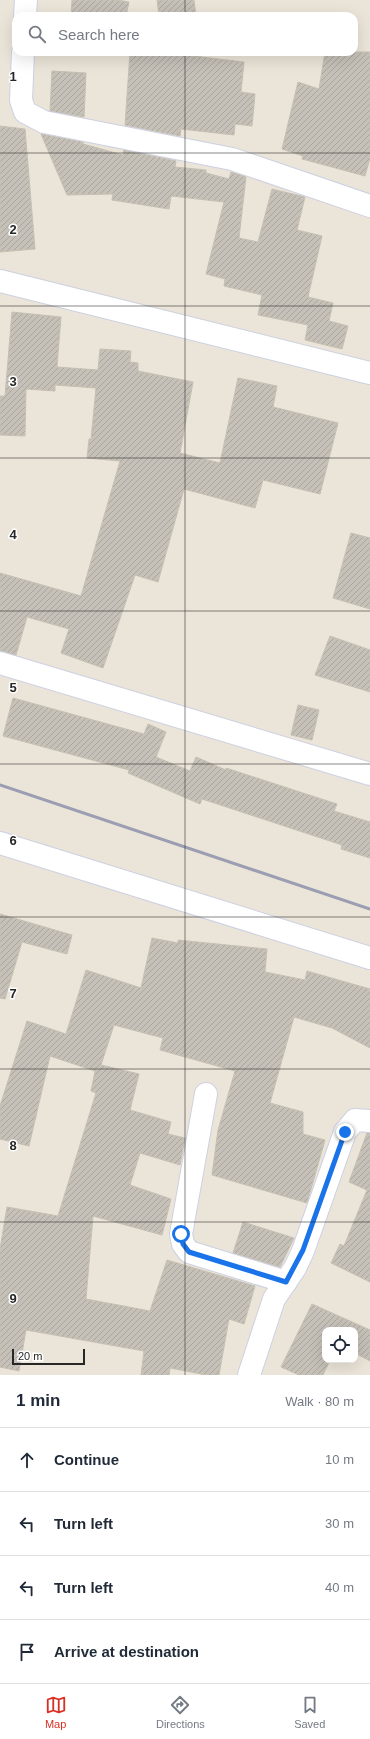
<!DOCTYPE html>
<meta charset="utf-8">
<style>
:root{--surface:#fff;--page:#f2f2f3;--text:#1f2937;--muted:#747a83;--line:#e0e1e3;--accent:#d93025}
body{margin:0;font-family:Arial,sans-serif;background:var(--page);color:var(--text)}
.controls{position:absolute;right:12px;bottom:12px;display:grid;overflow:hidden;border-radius:8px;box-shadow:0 4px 16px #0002}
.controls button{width:36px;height:36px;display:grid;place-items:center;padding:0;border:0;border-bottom:1px solid var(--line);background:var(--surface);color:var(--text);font:20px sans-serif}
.scale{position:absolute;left:12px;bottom:10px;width:73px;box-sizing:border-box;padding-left:4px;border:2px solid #272727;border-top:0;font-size:11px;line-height:14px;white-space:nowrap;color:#272727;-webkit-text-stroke:3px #fff;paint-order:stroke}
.stop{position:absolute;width:12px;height:12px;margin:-9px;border:3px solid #1a73e8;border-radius:50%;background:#fff}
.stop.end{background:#1a73e8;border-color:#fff;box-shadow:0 1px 4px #0008}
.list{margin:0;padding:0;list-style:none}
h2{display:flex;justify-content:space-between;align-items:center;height:52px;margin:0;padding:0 16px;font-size:17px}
h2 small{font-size:13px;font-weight:400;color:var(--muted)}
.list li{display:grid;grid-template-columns:26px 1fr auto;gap:12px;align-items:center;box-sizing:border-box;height:64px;padding:0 16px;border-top:1px solid var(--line)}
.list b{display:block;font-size:15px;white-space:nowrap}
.list em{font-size:13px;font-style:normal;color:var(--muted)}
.icon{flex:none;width:22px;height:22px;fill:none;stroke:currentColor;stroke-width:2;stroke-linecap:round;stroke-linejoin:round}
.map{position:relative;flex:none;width:370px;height:1375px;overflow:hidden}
.search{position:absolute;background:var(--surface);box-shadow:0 4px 16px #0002;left:12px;right:12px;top:12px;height:44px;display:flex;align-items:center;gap:10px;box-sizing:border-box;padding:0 14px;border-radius:12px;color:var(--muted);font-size:15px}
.sheet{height:308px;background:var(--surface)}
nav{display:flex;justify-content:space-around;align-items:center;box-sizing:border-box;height:56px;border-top:1px solid var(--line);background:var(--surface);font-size:11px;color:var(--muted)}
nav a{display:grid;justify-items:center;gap:2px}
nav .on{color:var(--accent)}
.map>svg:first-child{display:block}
</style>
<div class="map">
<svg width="370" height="1375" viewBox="0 0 370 1375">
<defs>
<pattern id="building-hatch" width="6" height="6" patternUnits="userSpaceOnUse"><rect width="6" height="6" fill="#c6c1b8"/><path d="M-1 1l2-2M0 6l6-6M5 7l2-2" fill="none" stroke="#aaa69e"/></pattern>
</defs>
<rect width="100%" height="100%" fill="#ebe4d8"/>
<path fill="url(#building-hatch)" stroke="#c6c0b2" d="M72 0H118L129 2 126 16H71Z
M157 0H194L196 16H159Z
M130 52H194L193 56 244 62 241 92 255 94 252 126 235 124 234 135 181 129 180 136 125 125Z
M325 52H370V158L365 176 302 159 303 156 282 149 298 82 319 89Z
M52 71 86 73 84 117 50 111Z
M0 126 25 129 35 249 0 252Z
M41 134 83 142V144L123 155 124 150 176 161 175 167 206 170V173L229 179 231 172 246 177 239 238 258 242 272 189 305 197 297 230 322 236 308 297 333 303 329 321 348 326 342 349 305 340 308 325 258 315 262 295 224 286 225 279 206 274 224 202 171 196 169 209 112 200 113 194 67 195Z
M12 312 61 317 57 367 98 370 100 349 131 351 130 362 138 363V371L193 382 180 453 220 463 238 378 277 386 273 407 338 423 320 494 263 480 255 508 184 489 158 582 135 575 103 668 61 653 69 629 27 617 16 655 0 651V573L81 596 120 461 87 458 89 439H91L96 388 55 385V391L26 389 25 436 0 435V396H5Z
M351 533 370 538V609L333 598Z
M330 636 370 650V692L315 675Z
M13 698 144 734 148 724 166 732 156 757 190 771 196 757 226 770V768L337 804 334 811 370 822V858L341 849 342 845 202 799 200 804 128 773 129 770 3 736Z
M298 705 319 710 312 740 291 735Z
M0 914 72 935 67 954 22 942 5 999 0 998Z
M152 938 178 943V940L267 949 265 972 305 980 307 971 370 989V1048L332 1028 294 1017 270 1103 303 1112V1134L325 1140 307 1203 212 1175 218 1130 235 1071 160 1050 163 1038 114 1025 101 1065 139 1074 130 1110 171 1122 168 1134 185 1138 180 1165 140 1153 130 1185 171 1199 162 1235 93 1216 86 1299 150 1311 167 1260 255 1286 244 1324 229 1319 219 1375H206L170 1368 169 1375H141L144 1351 26 1330 19 1371 0 1367V1249L7 1207 58 1216 96 1093 91 1091 95 1071 50 1056 29 1146 0 1139V1106L27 1021 66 1034 86 970 141 988Z
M367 1133H370V1282L331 1263 340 1244 344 1246 367 1190 349 1182Z
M243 1222 294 1238 280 1267 233 1253Z
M312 1304 370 1330V1361L355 1353V1330H325V1360H330L323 1375H299L281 1367Z"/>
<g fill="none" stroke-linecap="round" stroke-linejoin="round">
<defs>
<path id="minor" d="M25 16 26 0
M23 52 21 100 25 112 44 122 232 159 370 206
M0 281 370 373
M0 663 370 774
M0 843 370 958
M206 1094 181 1234 183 1244 189 1252 286 1282
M249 1375 274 1299 295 1268 303 1251 345 1132 355 1120 370 1121"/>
</defs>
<use href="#minor" stroke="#cdd0e2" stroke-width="24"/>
<use href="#minor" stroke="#fff" stroke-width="22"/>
<path stroke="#9b9db3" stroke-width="3" d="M0 785 370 909"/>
</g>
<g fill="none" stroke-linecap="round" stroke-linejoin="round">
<path stroke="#1a73e8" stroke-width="5" d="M181 1234 183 1244 189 1252 286 1282 303 1250 345 1132"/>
</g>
<path fill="none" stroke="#272727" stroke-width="1" stroke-opacity="0.55" d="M185 0V16M185 52V1375M0 153H370M0 306H370M0 458H370M0 611H370M0 764H370M0 917H370M0 1069H370M0 1222H370"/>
<g font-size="13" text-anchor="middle" font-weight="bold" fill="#272727" stroke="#fff" stroke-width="3" stroke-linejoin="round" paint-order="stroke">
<text x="13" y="81">1</text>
<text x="13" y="234">2</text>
<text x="13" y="386">3</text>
<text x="13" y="539">4</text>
<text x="13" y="692">5</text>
<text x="13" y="845">6</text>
<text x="13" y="998">7</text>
<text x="13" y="1150">8</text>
<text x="13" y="1303">9</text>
</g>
</svg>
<div class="controls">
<button><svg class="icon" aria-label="locate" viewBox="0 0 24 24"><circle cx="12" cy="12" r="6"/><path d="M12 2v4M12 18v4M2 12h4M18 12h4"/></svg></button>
</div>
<div class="scale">20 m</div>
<div class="stop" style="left:181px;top:1234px"></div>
<div class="stop end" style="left:345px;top:1132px"></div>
<div class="search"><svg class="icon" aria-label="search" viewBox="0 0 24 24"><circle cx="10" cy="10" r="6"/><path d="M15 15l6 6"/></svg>Search here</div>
</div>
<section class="sheet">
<h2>1 min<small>Walk · 80 m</small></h2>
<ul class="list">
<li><svg class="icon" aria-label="ahead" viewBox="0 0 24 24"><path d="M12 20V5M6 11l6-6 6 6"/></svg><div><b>Continue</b></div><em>10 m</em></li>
<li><svg class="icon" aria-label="left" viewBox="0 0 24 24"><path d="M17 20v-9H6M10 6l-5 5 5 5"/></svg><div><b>Turn left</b></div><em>30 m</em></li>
<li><svg class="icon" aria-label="left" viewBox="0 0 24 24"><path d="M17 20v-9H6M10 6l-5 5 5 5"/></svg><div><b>Turn left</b></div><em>40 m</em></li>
<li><svg class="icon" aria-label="arrive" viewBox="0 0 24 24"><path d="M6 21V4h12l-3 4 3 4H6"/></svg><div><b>Arrive at destination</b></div></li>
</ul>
</section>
<nav>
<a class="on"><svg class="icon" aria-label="map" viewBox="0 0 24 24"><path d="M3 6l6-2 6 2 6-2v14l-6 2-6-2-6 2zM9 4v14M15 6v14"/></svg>Map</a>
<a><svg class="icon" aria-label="directions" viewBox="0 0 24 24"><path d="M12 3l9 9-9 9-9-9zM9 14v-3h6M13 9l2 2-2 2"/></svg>Directions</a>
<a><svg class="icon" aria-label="saved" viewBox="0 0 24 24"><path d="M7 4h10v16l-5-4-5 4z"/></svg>Saved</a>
</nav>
